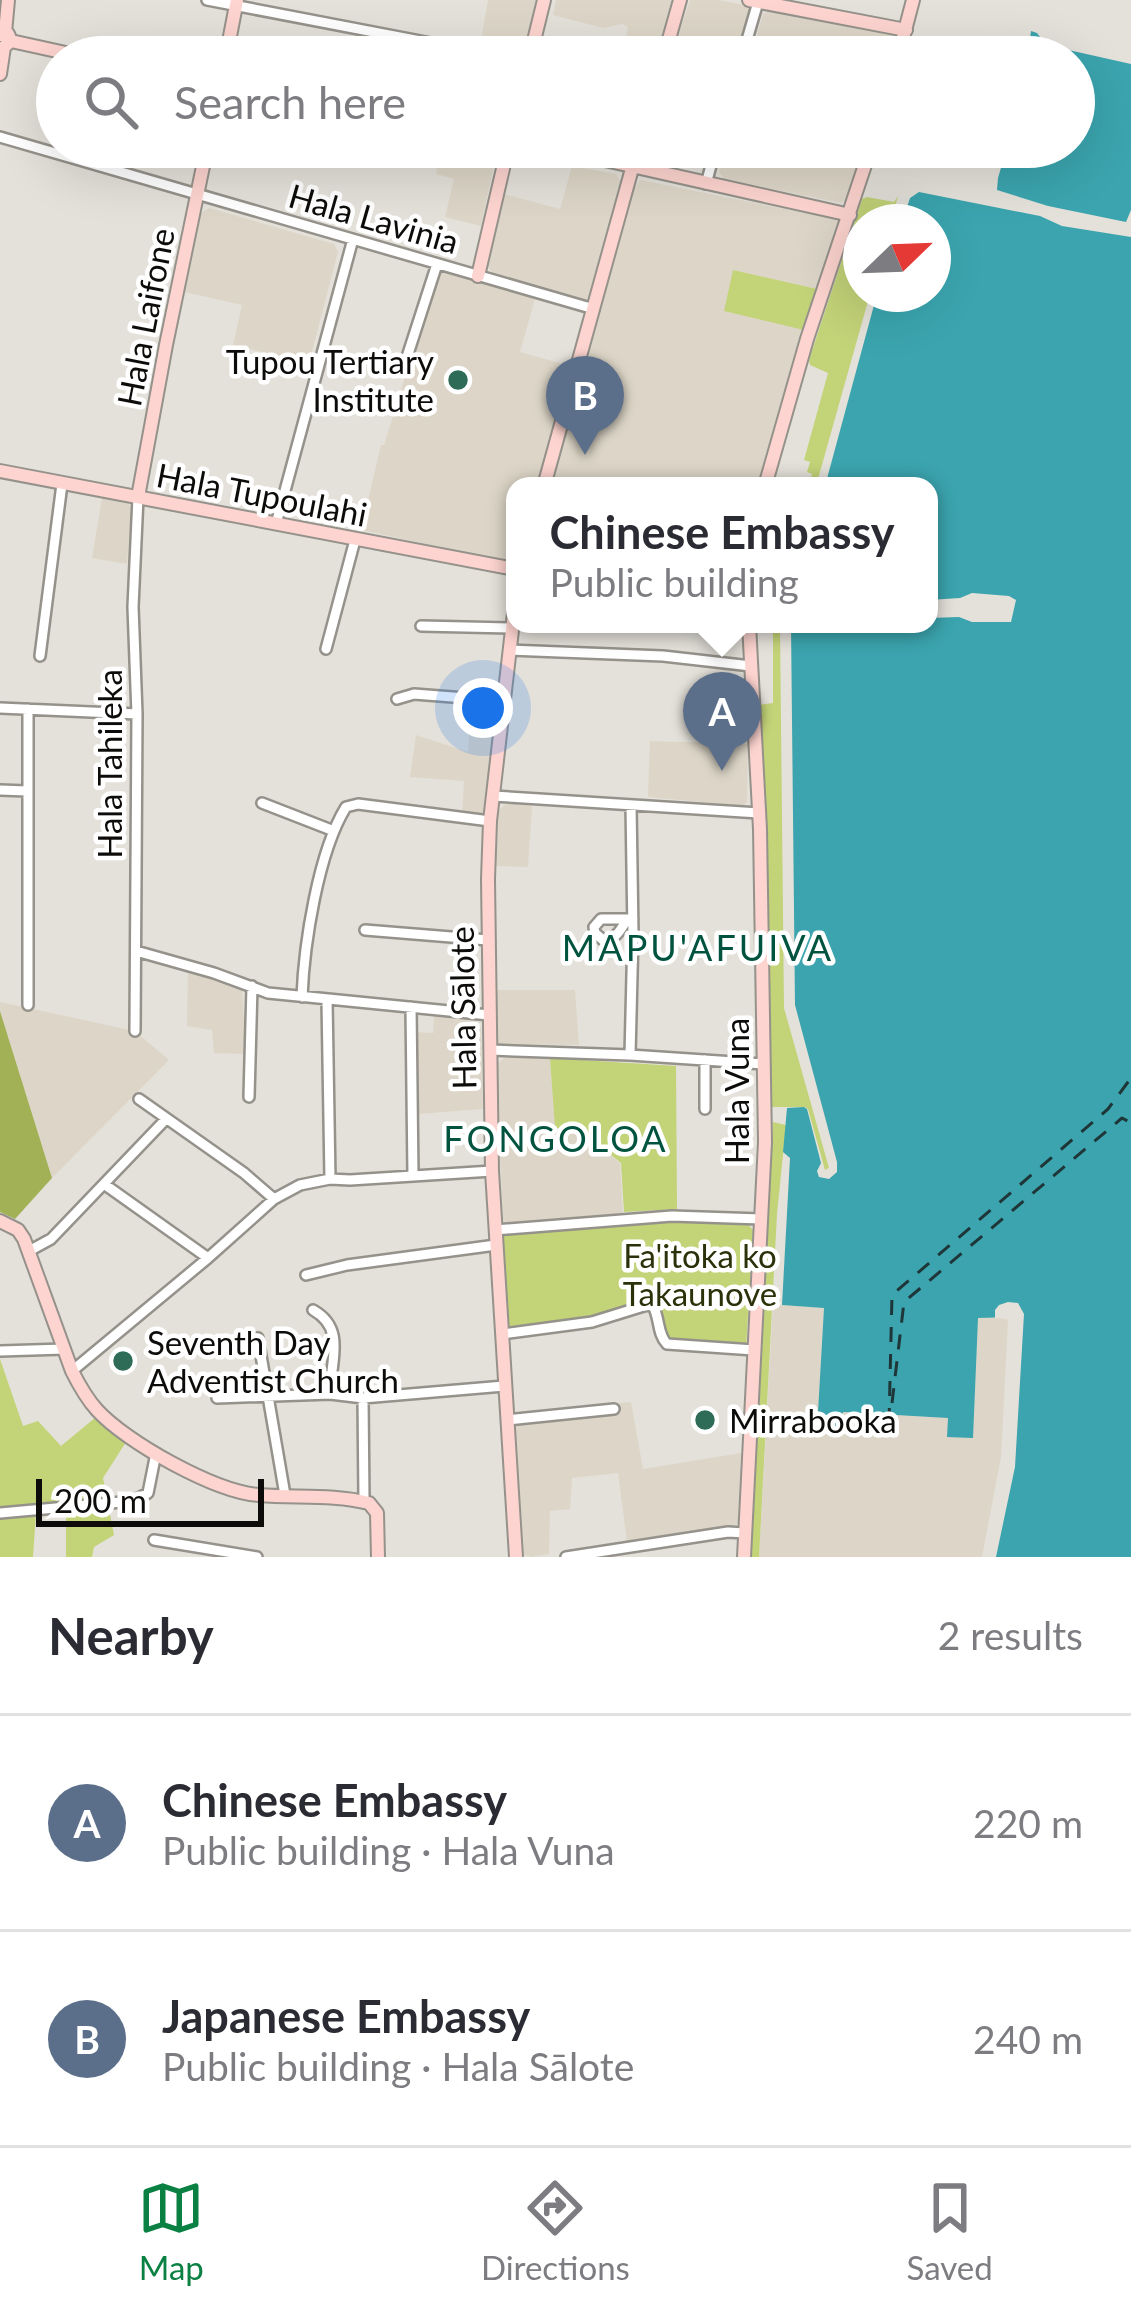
<!DOCTYPE html>
<meta charset="utf-8">
<style>
:root{--surface:#fff;--page:#f7f7f7;--text:#2b2b33;--muted:#7c7c81;--line:#e1e1e2;--accent:#0b8043}
body{margin:0;font-family:Lato,sans-serif;background:var(--page);color:var(--text)}
.compass{position:absolute;left:843px;top:204px;width:108px;height:108px;border-radius:50%;background:var(--surface);box-shadow:0 12px 48px #0002;rotate:67deg}
.scale{position:absolute;left:36px;bottom:30px;width:228px;box-sizing:border-box;padding-left:12px;border:6px solid #0d0c0a;border-top:0;font-size:33px;line-height:42px;white-space:nowrap;color:#0d0c0a;-webkit-text-stroke:9px #fff;paint-order:stroke}
.you{position:absolute;left:483px;top:708px;width:42px;height:42px;margin:-30px;border:9px solid #fff;border-radius:50%;background:#1a73e8;box-shadow:0 0 0 18px #1a73e833}
.badge{display:grid;place-items:center;width:78px;height:78px;border-radius:50%;background:var(--accent);color:#fff;font-size:39px;font-weight:700}
.pin{position:absolute;translate:-50% -99px;filter:drop-shadow(0 3px 6px #0008)}
.pin::after{content:'';position:absolute;top:63px;width:42px;height:36px;background:inherit;clip-path:polygon(0 0,100% 0,50% 100%)}
.popup{position:absolute;left:506px;top:477px;width:432px;height:156px;box-sizing:border-box;display:grid;place-content:center;border-radius:24px;background:var(--surface);filter:drop-shadow(0 3px 9px #0005);font-size:39px;white-space:nowrap;color:var(--muted)}
.popup b{font-size:45px;color:var(--text)}
.popup::after{content:'';position:absolute;left:50%;top:100%;margin-left:-24px;border:24px solid transparent;border-top-color:var(--surface)}
.list{margin:0;padding:0;list-style:none}
h2{display:flex;justify-content:space-between;align-items:center;height:156px;margin:0;padding:0 48px;font-size:51px}
h2 small{font-size:39px;font-weight:400;color:var(--muted)}
.list li{display:grid;grid-template-columns:78px 1fr auto;gap:36px;align-items:center;box-sizing:border-box;height:216px;padding:0 48px;border-top:3px solid var(--line)}
.list b{display:block;font-size:45px;white-space:nowrap}
.list p{margin:0;font-size:39px;white-space:nowrap;color:var(--muted)}
.list em{font-size:39px;font-style:normal;color:var(--muted)}
.icon{flex:none;width:66px;height:66px;fill:none;stroke:currentColor;stroke-width:2;stroke-linecap:round;stroke-linejoin:round}
.map{position:relative;flex:none;width:1131px;height:1557px;overflow:hidden}
.search{position:absolute;background:var(--surface);box-shadow:0 12px 48px #0002;left:36px;right:36px;top:36px;height:132px;display:flex;align-items:center;gap:30px;box-sizing:border-box;padding:0 42px;border-radius:66px;color:var(--muted);font-size:45px}
.sheet{height:588px;background:var(--surface)}
nav{display:flex;justify-content:space-around;align-items:center;box-sizing:border-box;height:168px;border-top:3px solid var(--line);background:var(--surface);font-size:33px;color:var(--muted)}
nav a{display:grid;justify-items:center;gap:6px}
nav .on{color:var(--accent)}
.map>svg:first-child{display:block}
</style>
<div class="map">
<svg width="1131" height="1557" viewBox="0 0 1131 1557">
<rect width="100%" height="100%" fill="#e4e1da"/>
<path fill="#ddd6c8" d="M488 0H536L525 49 519 53 480 45Z
M556 0H672L658 57H622L628 27 622 24 603 28 553 15Z
M690 0H719L750 6 737 57H671Z
M770 11 890 33 894 39 889 57H751L763 14Z
M441 147H480L492 150 496 155 481 226 445 217 454 179 436 174Z
M725 147H863L847 199 841 203 724 179 719 171Z
M572 166 616 174 622 183 589 298 585 300 492 273 487 265 504 194 560 209Z
M640 180 840 220 817 289 733 270 804 330 759 486H551L634 189Z
M209 208 334 244 338 252 309 363 233 345 242 305 185 292 201 213Z
M438 270 535 299 520 352 570 366 537 486H515V558L506 561 361 530 381 445H384Z
M102 498 128 503 131 508 127 564 92 558Z
M471 701 493 702 495 706 484 812 481 815 462 814 464 781 410 777 416 735 468 752Z
M650 741 748 744 747 802 743 806 648 797Z
M507 803 532 806 528 867 496 866V813Z
M188 970 242 988 246 1054 214 1053 212 1030 187 1026Z
M496 990H575L579 1045 498 1044Z
M0 1002 135 1031 169 1060 52 1178 0 1011Z
M434 1014 475 1019 481 1027 483 1109 418 1114 413 1032 433 1033Z
M507 1056 550 1058 555 1128 578 1130 620 1163 623 1213 523 1224 507 1225 503 1220 497 1095 498 1063Z
M773 1304 824 1308 817 1429 841 1431 842 1412 949 1418 978 1317 999 1318 1010 1313 1007 1458 988 1557H759Z
M631 1402 643 1469 741 1453 738 1523 731 1527 627 1542 618 1473 572 1478 570 1509 550 1511 549 1554 532 1557 523 1555 514 1427 537 1412Z"/>
<path fill="#c3d378" d="M898 196 891 222H861V294H870L816 486H809L812 474 807 472 810 462 804 460 828 373 810 365 809 360 862 199 867 197 894 202Z
M733 270 817 289 804 330 724 311Z
M773 627H780L784 1008 829 1168 825 1170 808 1109 805 1107H770L768 953 758 705 773 703Z
M550 1058 676 1066 677 1209 624 1212 621 1163 579 1129 555 1128Z
M773 1122 786 1125 777 1214 759 1557H750Z
M670 1221 746 1222 753 1230 746 1348 670 1343 665 1337 654 1301 568 1323 512 1329 508 1324 501 1238 504 1235Z
M0 1359 23 1426 38 1421 61 1446 96 1417 126 1442 103 1478 114 1535 94 1547 92 1557H66V1516L36 1513 33 1557H0Z"/>
<path fill="#a2b155" d="M0 1011 52 1178 15 1219 0 1212Z"/>
<path fill="#3ba4ae" d="M1031 31 1037 33 1046 45 1131 64V210L1126 222 1048 206 997 190 998 178 1007 147H1074V57H1038L1029 47Z
M919 192 1040 216 1062 226 1131 237V1557H988L1003 1485 1014 1317 978 1318 973 1438 947 1437 948 1418 843 1412 842 1431 817 1429 824 1308 782 1305 790 1158 783 1152 787 1108 804 1107 807 1109 821 1163 817 1171 819 1177 829 1179 837 1172V1162L795 1005 791 625 929 624V486H825L877 294H933V222H902L910 198Z"/>
<path fill="#e4e1da" d="M972 593 1009 596 1016 600 1011 622H972L959 617 929 618V600L960 598Z
M1008 1302 1018 1303 1024 1314 1015 1467 996 1557H982L1001 1457 1008 1321 1007 1319 995 1318V1310L999 1305Z"/>
<g fill="none" stroke-linecap="round" stroke-linejoin="round">
<path stroke="#1f3639" stroke-width="3" stroke-dasharray="15 12" stroke-linecap="butt" d="M892 1403 904 1302 1122 1118 1131 1123
M889 1423 892 1295 1108 1109 1131 1078"/>
<defs>
<path id="street" d="M207 0 504 57
M742 57 758 2
M0 137 594 309
M706 184 716 147
M407 357 437 264
M276 524 353 239
M421 626 511 628
M326 649 355 540
M509 650 663 656 751 666
M40 656 62 484
M397 699 414 694 504 701
M0 708 137 714
M28 709V1005
M0 790 27 791
M493 796 759 813
M262 803 334 831
M626 921C620 931 616 939 603 940L595 933 594 927 601 919H633
M365 930 488 940
M136 951 214 973 268 993 489 1015
M302 997C304 945 318 852 346 807L358 804 490 821
M327 1000 330 1179
M411 1007 413 1176
M135 1031 137 714 133 607 138 497
M490 1050 630 1055 764 1064
M630 1055 633 934 631 805
M705 1060V1109
M249 1097 252 986
M139 1099 244 1173 274 1199
M104 1184 208 1258
M495 1230 672 1216 761 1219
M29 1251 51 1239 166 1119
M306 1275 347 1265 496 1245
M313 1310C347 1329 330 1362 330 1394
M502 1334 592 1322 647 1305 653 1306C660 1318 657 1334 667 1344L754 1350
M258 1338 285 1495
M0 1351 64 1349
M72 1371 208 1258 274 1199 300 1185 330 1179 350 1180 492 1171
M217 1398 330 1394 363 1398 504 1386
M363 1398 364 1501
M507 1420 614 1409
M0 1513 133 1501 148 1493 156 1453
M154 1540 257 1557
M566 1557 728 1532 745 1533"/>
<path id="secondary" d="M749 0 906 30
M5 33 8 0
M0 35 8 34 11 41 4 47 0 74
M11 41 84 57
M226 57 237 0
M530 57 544 0
M664 57 680 0
M898 57 913 0
M547 147 850 215
M478 276 508 147
M0 471 515 569
M544 486 638 147
M765 486 807 339 871 147
M138 497 166 345 207 147
M515 604 490 821 488 879 492 1171 516 1557
M0 1221 18 1230 24 1239 72 1371C79 1385 86 1398 97 1410 126 1442 215 1492 259 1495 295 1498 334 1494 369 1503L377 1513 378 1557
M744 1557 765 1142 760 829 749 624"/>
</defs>
<use href="#street" stroke="#95928b" stroke-width="14"/>
<use href="#secondary" stroke="#95928b" stroke-width="16"/>
<use href="#street" stroke="#fff" stroke-width="9"/>
<use href="#secondary" stroke="#fdd4cf" stroke-width="12"/>
</g>
<g fill="#2f6c57" stroke="#fff" stroke-width="4.5">
<circle cx="458" cy="380" r="12"/>
<circle cx="123" cy="1361" r="12"/>
<circle cx="705" cy="1420" r="12"/>
</g>
<g text-anchor="middle" dominant-baseline="central" stroke-width="9" stroke-linejoin="round" paint-order="stroke">
<g font-size="33" fill="#0d0c0a" stroke="#fff">
<text transform="translate(374 218) rotate(16)">Hala Lavinia</text>
<text transform="translate(145 317) rotate(-79)">Hala Laifone</text>
<text transform="translate(262 494) rotate(11)">Hala Tupoulahi</text>
<text transform="translate(109 764) rotate(-90)">Hala Tahileka</text>
<text transform="translate(462 1008) rotate(-91)">Hala Sālote</text>
<text transform="translate(736 1091) rotate(-90)">Hala Vuna</text>
</g>
<g font-size="33" fill="#0d0c0a" stroke="#fff" text-anchor="start">
<text x="434" y="361" text-anchor="end">Tupou Tertiary<tspan x="434" dy="38">Institute</tspan></text>
<text x="147" y="1342">Seventh Day<tspan x="147" dy="38">Adventist Church</tspan></text>
<text x="729" y="1420">Mirrabooka</text>
</g>
<g font-size="33" fill="#2b3109" stroke="#fff">
<text x="700" y="1255">Fa'itoka ko<tspan x="700" dy="38">Takaunove</tspan></text>
</g>
<g font-size="36" letter-spacing="3" fill="#00533e" stroke="#fff">
<text x="698" y="947">MAPU'AFUIVA</text>
<text x="556" y="1138">FONGOLOA</text>
</g>
</g>
</svg>
<svg class="compass" viewBox="-18 -18 36 36"><path d="M0-13l5 13h-10z" fill="#e53935"/><path d="M0 13l5-13h-10z" fill="#7c7c81"/></svg>
<div class="scale">200 m</div>
<div class="you"></div>
<div class="pin badge" style="left:722px;top:771px;background:#5c6f8a">A</div>
<div class="popup"><b>Chinese Embassy</b>Public building</div>
<div class="pin badge" style="left:585px;top:455px;background:#5c6f8a">B</div>
<div class="search"><svg class="icon" aria-label="search" viewBox="0 0 24 24"><circle cx="10" cy="10" r="6"/><path d="M15 15l6 6"/></svg>Search here</div>
</div>
<section class="sheet">
<h2>Nearby<small>2 results</small></h2>
<ul class="list">
<li><span class="badge" style="background:#5c6f8a">A</span><div><b>Chinese Embassy</b><p>Public building · Hala Vuna</p></div><em>220 m</em></li>
<li><span class="badge" style="background:#5c6f8a">B</span><div><b>Japanese Embassy</b><p>Public building · Hala Sālote</p></div><em>240 m</em></li>
</ul>
</section>
<nav>
<a class="on"><svg class="icon" aria-label="map" viewBox="0 0 24 24"><path d="M3 6l6-2 6 2 6-2v14l-6 2-6-2-6 2zM9 4v14M15 6v14"/></svg>Map</a>
<a><svg class="icon" aria-label="directions" viewBox="0 0 24 24"><path d="M12 3l9 9-9 9-9-9zM9 14v-3h6M13 9l2 2-2 2"/></svg>Directions</a>
<a><svg class="icon" aria-label="saved" viewBox="0 0 24 24"><path d="M7 4h10v16l-5-4-5 4z"/></svg>Saved</a>
</nav>
